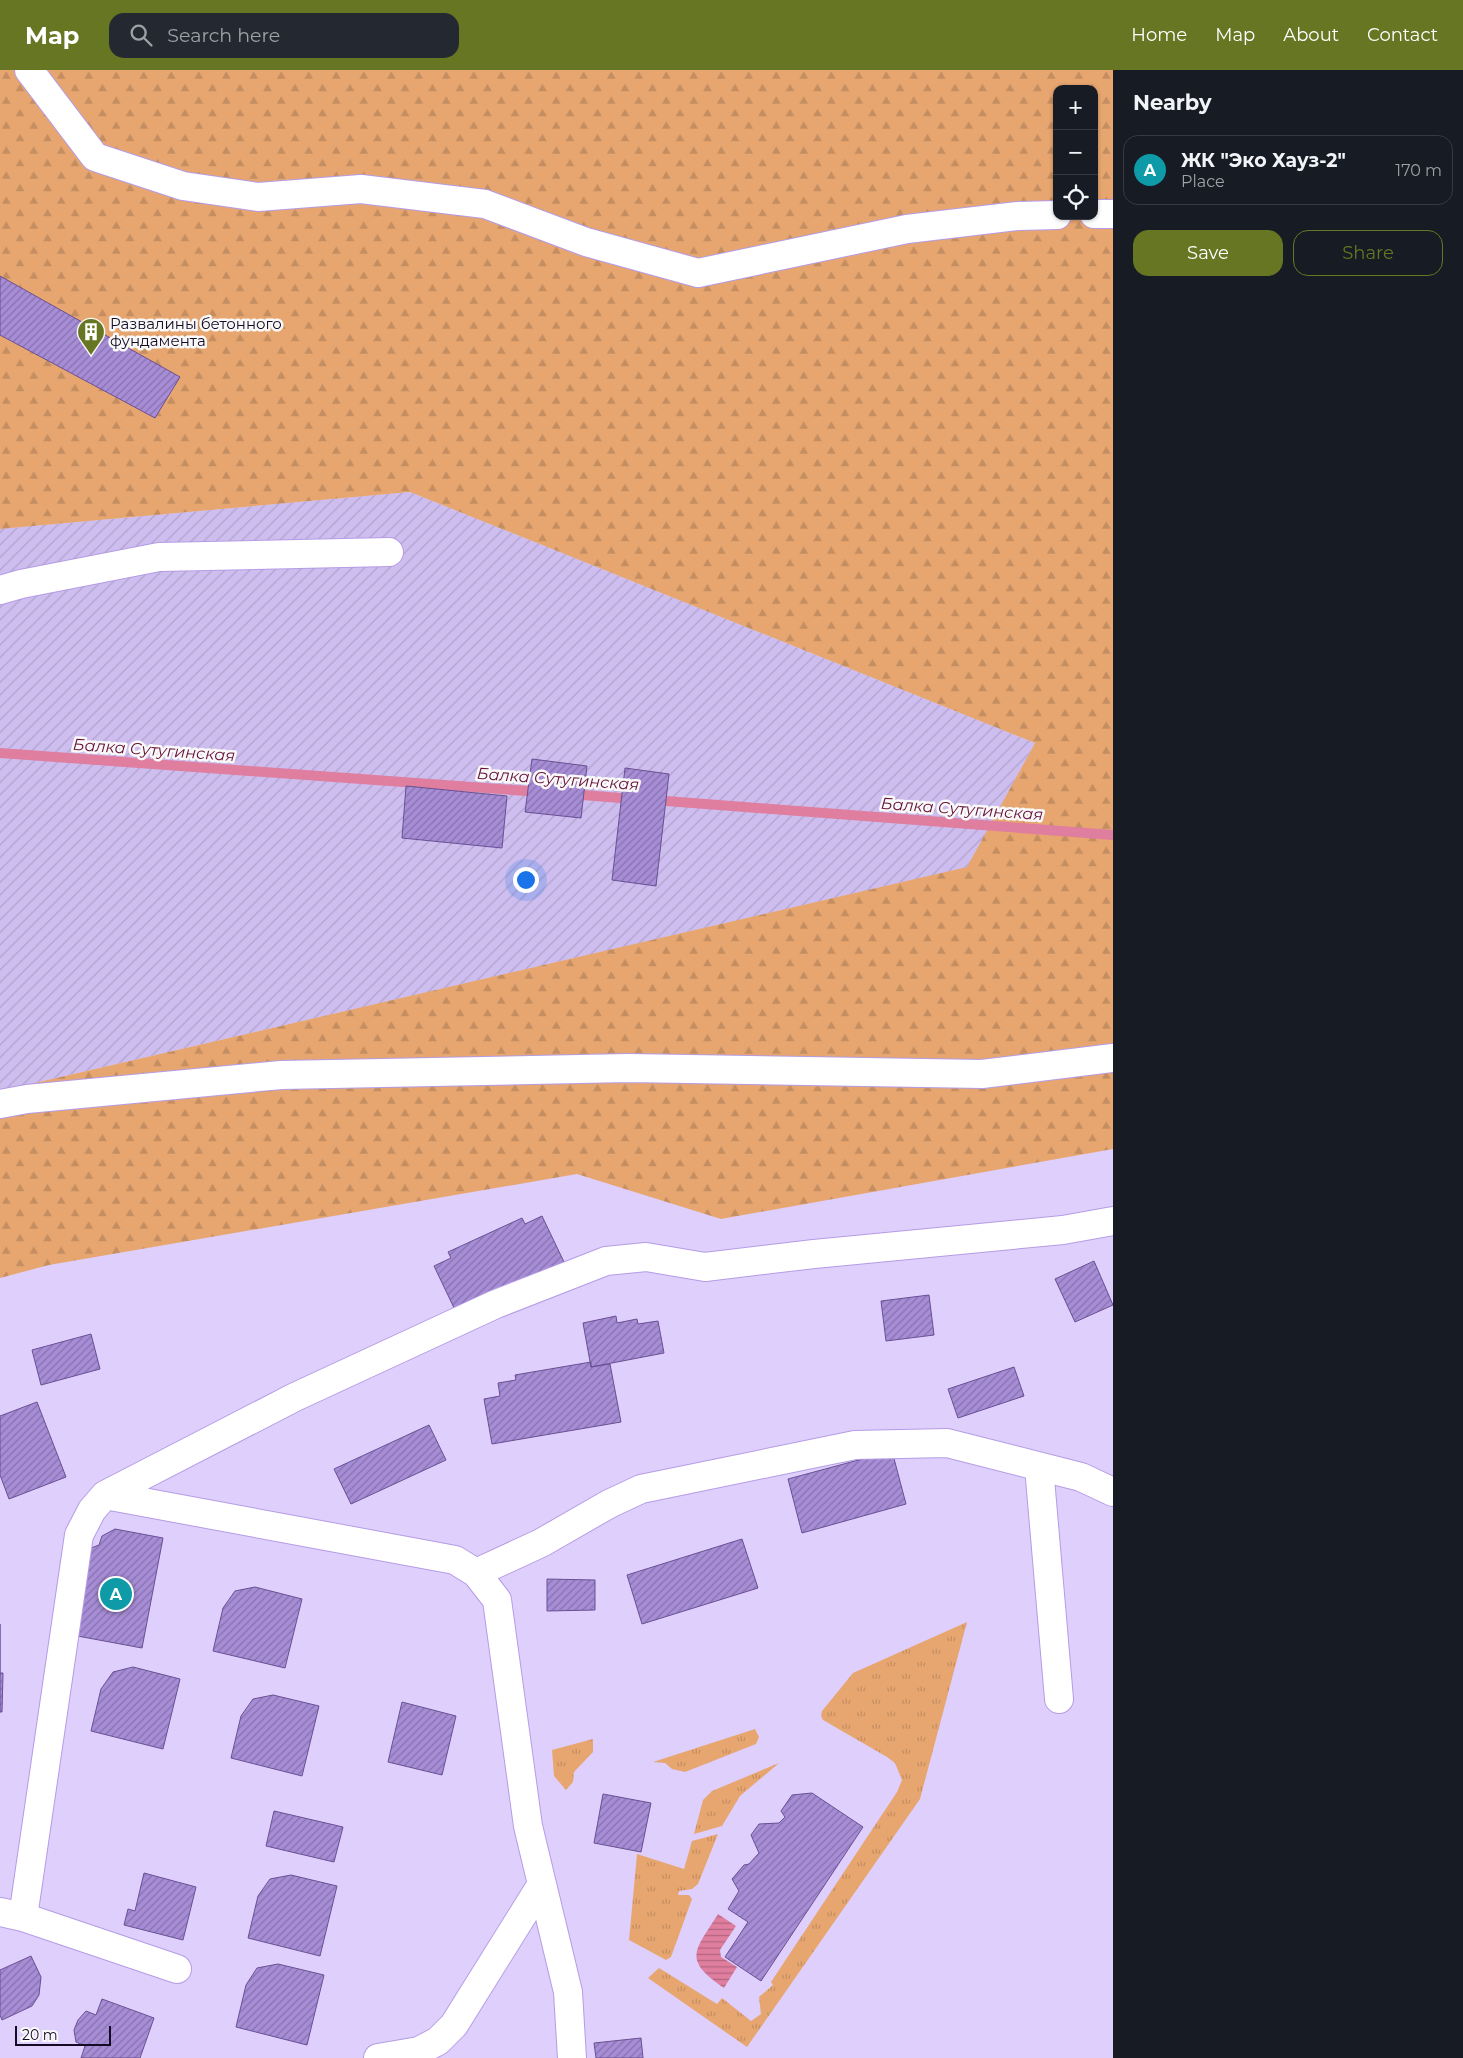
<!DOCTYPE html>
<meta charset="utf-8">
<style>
:root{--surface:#171b24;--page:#242831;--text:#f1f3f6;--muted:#9ea1a6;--line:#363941;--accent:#667623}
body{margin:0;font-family:Montserrat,sans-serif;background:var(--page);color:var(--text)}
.controls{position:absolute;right:15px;top:15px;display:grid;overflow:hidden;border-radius:10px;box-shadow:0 1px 4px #0004}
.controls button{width:45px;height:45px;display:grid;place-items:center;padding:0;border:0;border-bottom:1px solid var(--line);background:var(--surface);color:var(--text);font:25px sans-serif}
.scale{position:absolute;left:15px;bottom:12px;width:96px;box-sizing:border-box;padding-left:5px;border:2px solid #150a24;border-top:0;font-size:14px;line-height:18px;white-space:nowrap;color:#150a24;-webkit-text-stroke:4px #f9f9f9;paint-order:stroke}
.you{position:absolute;left:525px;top:809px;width:18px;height:18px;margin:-12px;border:4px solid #fff;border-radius:50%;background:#1a73e8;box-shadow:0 0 0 8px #1a73e833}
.badge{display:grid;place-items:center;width:32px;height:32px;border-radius:50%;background:var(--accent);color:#fff;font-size:16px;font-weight:700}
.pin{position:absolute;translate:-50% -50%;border:2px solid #fff;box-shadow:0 1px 5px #0006}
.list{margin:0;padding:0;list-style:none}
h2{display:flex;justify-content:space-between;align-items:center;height:65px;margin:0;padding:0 20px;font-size:21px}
h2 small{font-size:16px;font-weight:400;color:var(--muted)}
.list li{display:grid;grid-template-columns:32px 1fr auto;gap:15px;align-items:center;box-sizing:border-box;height:70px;margin:0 10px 10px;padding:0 10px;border:1px solid var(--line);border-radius:15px}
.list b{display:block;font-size:19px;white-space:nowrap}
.list p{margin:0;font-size:16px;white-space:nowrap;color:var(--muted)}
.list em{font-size:16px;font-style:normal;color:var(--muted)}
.actions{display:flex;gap:10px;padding:15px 20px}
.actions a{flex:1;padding:11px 0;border:1px solid var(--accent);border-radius:15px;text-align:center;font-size:18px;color:var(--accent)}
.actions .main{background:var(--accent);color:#fff}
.icon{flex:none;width:28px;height:28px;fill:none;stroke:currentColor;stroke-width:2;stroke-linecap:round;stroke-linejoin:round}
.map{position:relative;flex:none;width:1113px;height:1988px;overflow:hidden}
header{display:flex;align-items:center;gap:30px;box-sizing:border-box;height:70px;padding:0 25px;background:var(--accent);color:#fff}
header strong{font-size:24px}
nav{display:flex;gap:28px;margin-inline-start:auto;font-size:18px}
.search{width:350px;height:45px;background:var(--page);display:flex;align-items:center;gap:12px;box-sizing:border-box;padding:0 18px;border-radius:15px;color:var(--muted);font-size:19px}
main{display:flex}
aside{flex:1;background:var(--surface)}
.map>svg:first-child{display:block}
</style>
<header>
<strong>Map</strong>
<div class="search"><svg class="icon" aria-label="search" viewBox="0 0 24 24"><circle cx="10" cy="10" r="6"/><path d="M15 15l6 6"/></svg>Search here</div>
<nav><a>Home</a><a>Map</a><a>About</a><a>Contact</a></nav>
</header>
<main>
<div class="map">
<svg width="1113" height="1988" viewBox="0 0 1113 1988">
<defs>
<pattern id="industrial-furrows" width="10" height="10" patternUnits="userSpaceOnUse" patternTransform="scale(1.25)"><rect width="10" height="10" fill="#cebeef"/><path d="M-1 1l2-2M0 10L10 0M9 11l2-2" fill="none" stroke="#b0a2cd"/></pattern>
<pattern id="grass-tufts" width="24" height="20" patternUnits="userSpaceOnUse" patternTransform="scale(1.25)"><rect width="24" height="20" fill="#e7a670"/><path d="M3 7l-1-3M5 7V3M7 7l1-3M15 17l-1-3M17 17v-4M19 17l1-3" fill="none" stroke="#c58e61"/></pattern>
<pattern id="forest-firs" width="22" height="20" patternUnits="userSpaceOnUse" patternTransform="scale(1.25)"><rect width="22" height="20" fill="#e7a670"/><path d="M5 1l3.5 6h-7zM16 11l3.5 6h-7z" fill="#c58e61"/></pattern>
<pattern id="water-rules" width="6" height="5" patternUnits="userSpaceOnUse" patternTransform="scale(1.25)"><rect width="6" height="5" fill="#df7e9e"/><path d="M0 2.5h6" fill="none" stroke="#b46581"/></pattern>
<pattern id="building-hatch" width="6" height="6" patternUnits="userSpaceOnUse" patternTransform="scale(1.25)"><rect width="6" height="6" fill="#a78dd6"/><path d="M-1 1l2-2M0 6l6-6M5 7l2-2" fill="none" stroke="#8771ad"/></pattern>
</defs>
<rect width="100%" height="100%" fill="#decffd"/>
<path fill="url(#industrial-furrows)" d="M410 422 1035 673 968 797 0 1021V459Z"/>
<path fill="url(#grass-tufts)" d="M967 1552 920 1729 747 1977 648 1908 659 1898 717 1934 722 1928 751 1951 761 1944 759 1927 773 1915 771 1912 897 1722 902 1710 895 1693 887 1687 823 1650 821 1646 822 1641 853 1603Z
M755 1659 759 1667 756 1674 685 1702 672 1699 665 1693 653 1692Z
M593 1669V1682L574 1702 573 1712 566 1720 554 1706 552 1680Z
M779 1693 740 1726 722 1756 694 1764 703 1730 712 1721Z
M718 1764 698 1814 692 1819 679 1821 678 1825H689L692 1829 671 1887 666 1890 629 1870 637 1784 684 1799 692 1771Z"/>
<path fill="url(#forest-firs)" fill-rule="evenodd" d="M0 0H1113V1079L721 1149 577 1104 49 1195 0 1208V1021L967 797 1035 673 410 422 0 459ZM1057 19H1094V146H1057Z"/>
<path fill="url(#water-rules)" d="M718 1844 736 1856 720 1880 721 1887 737 1897 724 1918C682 1889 695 1881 718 1844Z"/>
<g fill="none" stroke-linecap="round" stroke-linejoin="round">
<path stroke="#df7e9e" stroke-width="10" d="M0 683 541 722
M570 724 633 729
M653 730 1113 765"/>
</g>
<path fill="url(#building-hatch)" stroke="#695093" d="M0 206 180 307 155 348 0 265Z
M532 689 587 696 581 748 525 742Z
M625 698 669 704 656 816 612 810Z
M406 716 507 726 502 778 402 768Z
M542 1146 564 1192 456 1242 434 1196 451 1188 448 1182 522 1148 525 1154Z
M1094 1191 1113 1235 1075 1252 1055 1209Z
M929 1225 934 1265 886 1271 881 1231Z
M616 1246 617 1253 637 1249 638 1254 658 1251 664 1283 591 1297 583 1253Z
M91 1264 100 1299 41 1315 32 1280Z
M591 1292V1297L610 1294 621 1352 492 1374 484 1329 500 1326 498 1313 516 1310 515 1305Z
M1014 1297 1024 1326 958 1348 948 1319Z
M37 1332 66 1407 9 1429 0 1405V1346Z
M429 1355 446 1390 351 1434 334 1399Z
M892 1381 906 1434 802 1463 788 1409Z
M115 1459 163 1468 142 1578 72 1565 91 1478 99 1475 102 1466Z
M742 1469 758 1518 642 1554 627 1505Z
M547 1509 595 1510V1540L547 1541Z
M255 1517 302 1529 285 1598 213 1581 223 1538 235 1521Z
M0 1554V1603H3L2 1642H0Z
M133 1597 180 1609 163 1679 91 1661 101 1619 113 1602Z
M273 1625 319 1636 302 1706 231 1688 241 1646 253 1629Z
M402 1632 456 1646 442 1705 388 1692Z
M812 1723 863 1757 761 1911 725 1887 748 1852 728 1839 739 1821 732 1809 744 1795 749 1794 759 1783 751 1765 759 1754 779 1753 785 1747 781 1741 792 1725Z
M603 1724 651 1733 641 1782 594 1773Z
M274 1741 343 1757 334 1792 266 1776Z
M144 1803 196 1817 183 1870 124 1855 128 1839 135 1841Z
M291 1805 337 1816 320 1886 248 1868 258 1826 270 1809Z
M31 1886 41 1907 39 1925 32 1936 2 1950 0 1945V1900Z
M278 1894 324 1905 307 1975 236 1957 246 1915 257 1898Z
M102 1929 154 1948 140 1988H81L85 1976 76 1972 74 1960 78 1950 86 1941 96 1945Z
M641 1968 643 1988H596L594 1973Z"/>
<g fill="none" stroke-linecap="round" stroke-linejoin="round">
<defs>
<path id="minor" d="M29 0 95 87 183 116 258 127 361 119 485 134 586 172 698 203 907 159 1018 146 1057 145
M1094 144H1113
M0 520 21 514 159 487 389 482
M0 1034 27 1029 281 1005 628 998 982 1004 1113 988
M1039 1397 1059 1629
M105 1425 455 1490 476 1503 497 1530 528 1756 568 1922 572 1988
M476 1503 541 1473 609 1434 641 1419 855 1375 947 1373 1081 1407 1113 1422
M0 1842 23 1847 79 1465 92 1440 105 1425 295 1327 496 1234 606 1191 646 1187 705 1197 814 1184 1063 1160 1113 1151
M23 1847 177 1899
M378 1988 419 1981 438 1971 454 1955 542 1814"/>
</defs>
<use href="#minor" stroke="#b59ce5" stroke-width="30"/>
<use href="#minor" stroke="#fff" stroke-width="28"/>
</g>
<defs>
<symbol id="building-pin" viewBox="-11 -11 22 30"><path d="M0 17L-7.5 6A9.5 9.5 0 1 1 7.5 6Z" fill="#667623" stroke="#f9f9f9"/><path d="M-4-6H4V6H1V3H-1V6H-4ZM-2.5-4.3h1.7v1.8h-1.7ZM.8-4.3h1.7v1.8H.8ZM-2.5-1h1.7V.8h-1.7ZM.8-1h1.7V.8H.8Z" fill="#fff"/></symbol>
</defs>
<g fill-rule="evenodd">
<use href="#building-pin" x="75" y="246" width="32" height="43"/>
</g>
<g text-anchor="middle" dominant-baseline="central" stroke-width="5" stroke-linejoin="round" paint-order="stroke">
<g font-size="15" fill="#150a24" stroke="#f9f9f9" text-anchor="start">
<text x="110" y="253">Развалины бетонного<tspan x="110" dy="17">фундамента</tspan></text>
</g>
<g font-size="16" font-style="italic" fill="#670f36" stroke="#f9f9f9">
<text transform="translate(154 680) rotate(4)">Балка Сутугинская</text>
<text transform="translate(558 709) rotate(4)">Балка Сутугинская</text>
<text transform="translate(962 739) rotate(4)">Балка Сутугинская</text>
</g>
</g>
</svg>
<div class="controls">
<button>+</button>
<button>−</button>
<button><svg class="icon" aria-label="locate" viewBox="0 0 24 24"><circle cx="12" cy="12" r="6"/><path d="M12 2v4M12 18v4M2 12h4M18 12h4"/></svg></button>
</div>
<div class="scale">20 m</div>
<div class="you"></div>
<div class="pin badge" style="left:116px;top:1524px;background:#0f9aa8">A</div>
</div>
<aside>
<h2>Nearby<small></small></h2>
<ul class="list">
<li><span class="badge" style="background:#0f9aa8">A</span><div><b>ЖК &quot;Эко Хауз-2&quot;</b><p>Place</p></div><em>170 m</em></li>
</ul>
<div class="actions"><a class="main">Save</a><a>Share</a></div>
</aside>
</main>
